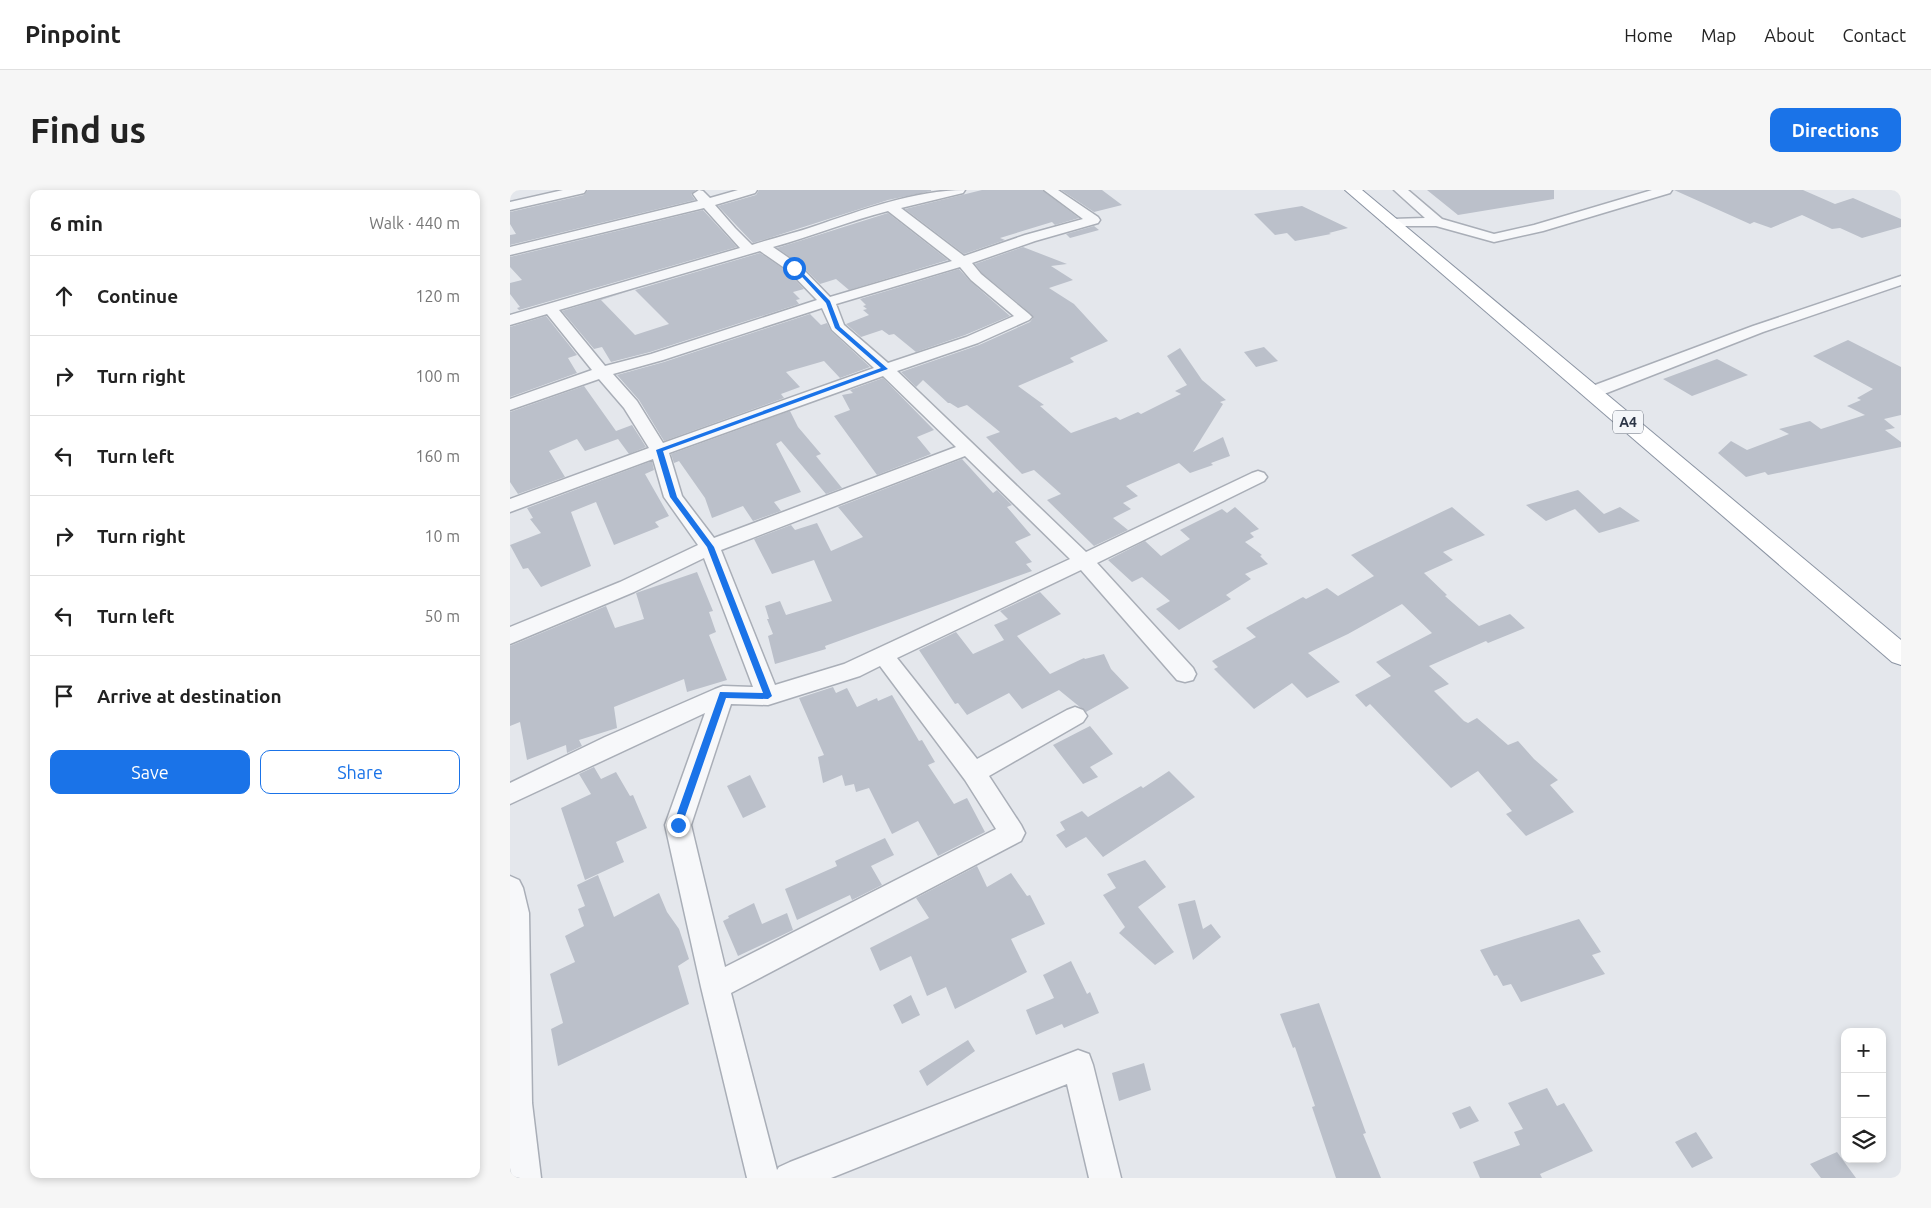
<!DOCTYPE html>
<meta charset="utf-8">
<style>
:root{--surface:#fff;--page:#f6f6f6;--text:#222;--muted:#767676;--line:#e0e0e0;--accent:#1a73e8}
body{margin:0;font-family:Ubuntu,sans-serif;background:var(--page);color:var(--text)}
.controls{position:absolute;right:15px;bottom:15px;display:grid;overflow:hidden;border-radius:10px;box-shadow:0 2px 8px #0003}
.controls button{width:45px;height:45px;display:grid;place-items:center;padding:0;border:0;border-bottom:1px solid var(--line);background:var(--surface);color:var(--text);font:25px sans-serif}
.stop{position:absolute;width:15px;height:15px;margin:-11px;border:4px solid #1a73e8;border-radius:50%;background:#fff}
.stop.end{background:#1a73e8;border-color:#fff;box-shadow:0 1px 5px #0008}
.list{margin:0;padding:0;list-style:none}
h2{display:flex;justify-content:space-between;align-items:center;height:65px;margin:0;padding:0 20px;font-size:21px}
h2 small{font-size:16px;font-weight:400;color:var(--muted)}
.list li{display:grid;grid-template-columns:32px 1fr auto;gap:15px;align-items:center;box-sizing:border-box;height:80px;padding:0 20px;border-top:1px solid var(--line)}
.list b{display:block;font-size:19px;white-space:nowrap}
.list em{font-size:16px;font-style:normal;color:var(--muted)}
.actions{display:flex;gap:10px;padding:15px 20px}
.actions a{flex:1;padding:11px 0;border:1px solid var(--accent);border-radius:10px;text-align:center;font-size:18px;color:var(--accent)}
.actions .main{background:var(--accent);color:#fff}
.icon{flex:none;width:28px;height:28px;fill:none;stroke:currentColor;stroke-width:2;stroke-linecap:round;stroke-linejoin:round}
.map{position:relative;flex:none;width:1391px;height:988px;overflow:hidden;border-radius:10px}
header{display:flex;align-items:center;gap:30px;box-sizing:border-box;height:70px;padding:0 25px;background:var(--surface);border-bottom:1px solid var(--line)}
header strong{font-size:24px}
nav{display:flex;gap:28px;margin-inline-start:auto;font-size:18px}
.intro{display:flex;align-items:center;justify-content:space-between;box-sizing:border-box;height:120px;padding:0 30px}
h1{margin:0;font-size:35px}
.button{padding:12px 22px;border-radius:10px;background:var(--accent);color:#fff;font-size:18px;font-weight:700}
main{display:flex;gap:30px;padding:0 30px}
aside{flex:1;background:var(--surface);border-radius:10px;box-shadow:0 2px 8px #0003}
.map>svg:first-child{display:block}
</style>
<header>
<strong>Pinpoint</strong>
<nav><a>Home</a><a>Map</a><a>About</a><a>Contact</a></nav>
</header>
<div class="intro"><h1>Find us</h1><a class="button">Directions</a></div>
<main>
<aside>
<h2>6 min<small>Walk · 440 m</small></h2>
<ul class="list">
<li><svg class="icon" aria-label="ahead" viewBox="0 0 24 24"><path d="M12 20V5M6 11l6-6 6 6"/></svg><div><b>Continue</b></div><em>120 m</em></li>
<li><svg class="icon" aria-label="right" viewBox="0 0 24 24"><path d="M7 20v-9h11M14 6l5 5-5 5"/></svg><div><b>Turn right</b></div><em>100 m</em></li>
<li><svg class="icon" aria-label="left" viewBox="0 0 24 24"><path d="M17 20v-9H6M10 6l-5 5 5 5"/></svg><div><b>Turn left</b></div><em>160 m</em></li>
<li><svg class="icon" aria-label="right" viewBox="0 0 24 24"><path d="M7 20v-9h11M14 6l5 5-5 5"/></svg><div><b>Turn right</b></div><em>10 m</em></li>
<li><svg class="icon" aria-label="left" viewBox="0 0 24 24"><path d="M17 20v-9H6M10 6l-5 5 5 5"/></svg><div><b>Turn left</b></div><em>50 m</em></li>
<li><svg class="icon" aria-label="arrive" viewBox="0 0 24 24"><path d="M6 21V4h12l-3 4 3 4H6"/></svg><div><b>Arrive at destination</b></div></li>
</ul>
<div class="actions"><a class="main">Save</a><a>Share</a></div>
</aside>
<div class="map">
<svg width="1391" height="988" viewBox="0 0 1391 988">
<rect width="100%" height="100%" fill="#e4e7ec"/>
<path fill="#bbc0ca" d="M78 0H186L181 4 185 10 0 55V45L6 44 0 34V22L74 5Z
M249 0H421V1L378 10 243 53 208 16 246 5Z
M472 0H532L569 28 545 35 542 32 490 48 495 50 454 64 395 19Z
M551 0H592L612 15 584 22Z
M917 0H1044V9L948 25Z
M1164 0H1293L1325 14 1343 8 1391 29V37L1352 48 1330 38 1322 39 1292 25 1261 38 1244 32 1240 34Z
M792 16 838 38 819 43 821 44 785 51 777 43 765 45 744 24Z
M193 20 227 57 9 120 7 118 10 117 0 104V93L12 90 0 77V67Z
M378 23 438 70 339 100 326 89 310 94 290 74 267 58Z
M584 36 589 40 560 48 556 44Z
M513 57 557 74 541 76 563 90 539 98 564 114 598 151 560 168 564 172 508 196 534 215 530 216 561 243 606 227 610 230 628 222 631 224 671 204 665 201 677 195 657 166 670 158 692 190 716 210 710 212 713 214 683 262 713 247 720 266 701 273 703 275 680 283 669 273 616 296 628 306 613 313 621 319 603 328 618 340 584 356 537 310 551 304 524 280 512 284 476 247 490 242 457 215 448 218 440 213H438L413 190 406 197 391 182 469 155 520 132 523 128 520 123 472 83 465 74Z
M250 63 278 82 294 99 283 102 290 109 286 110 289 114 140 162 101 172 92 157 84 159 52 121 122 100 91 110 125 145 159 134 125 100Z
M449 79 460 91 500 126 455 145 406 162 384 144 379 145 372 140 351 147 336 134 359 125 353 120 357 119 353 116 356 115 350 109Z
M300 124 311 135 317 133 321 141 360 177 330 188 314 171 276 182 290 197 271 204 274 208 154 251 129 210 107 185 154 172Z
M36 126 67 165 58 168 67 183 0 207V137Z
M1338 150 1391 177V225L1374 229 1385 238 1375 240 1391 252V257L1258 285 1255 282 1236 287 1208 263 1221 251 1237 260 1279 244 1269 239 1300 231 1311 239 1355 225 1337 216 1351 210 1347 208 1363 199 1303 166Z
M754 157 768 171 746 177 734 162Z
M1207 169 1238 185 1182 206 1153 189Z
M373 188 424 240 407 247 421 264 367 285 324 226 340 220 332 205 343 203 340 200Z
M74 196 106 241 122 235 136 257 119 264 108 249 75 261 67 249 39 261 55 287 8 304 0 292V222Z
M280 221 288 237 311 264 306 266 332 298 316 304 271 251 266 254 291 302 264 312 271 321 243 331 233 316 202 328 195 308 169 271 164 273 161 264Z
M452 269 483 303 487 300 502 315 497 317 521 345 505 352 522 372 516 374 522 381 315 456 316 459 265 474 258 446 263 444 257 429H259L255 416 270 411 276 425 322 411 304 370 262 384 244 349 281 335 285 340 307 333 321 361 353 347 328 317Z
M142 271 144 280 135 284 159 326 145 332 149 337 104 355 86 312 61 322 81 376 31 397 18 378 13 379 0 355 31 343 20 329 23 328 17 318Z
M1068 300 1094 324 1110 317 1130 331 1089 343 1065 319 1036 331 1016 315Z
M725 317 749 339 740 343 744 347 735 352 752 365 750 366 758 374 735 384 741 389 716 405 721 409 669 440 646 419 660 411 632 387 622 392 598 370 635 351 651 366 680 349 670 340 712 319 717 323Z
M942 317 975 345 933 362 943 370 914 383 937 405 935 406 969 436 1000 424 1015 438 978 453 976 451 919 476 939 494 924 501 954 531 958 533 967 528 998 555 1008 551 1024 569 1048 590 1040 595 1064 622 1016 646 996 624 1002 621 968 581 941 598 860 514 856 517 845 505 881 486 866 472 922 443 892 414 838 444 798 463 830 492 797 508 782 493 744 519 704 479 708 477 702 471 746 447 736 438 793 407 796 409 817 398 828 406 864 386 841 365Z
M187 382 203 421 199 422 206 442 199 445 217 490 177 502 174 489 104 517 107 538 69 550 72 556 57 563 56 555 17 570 10 532 0 536V456L96 416 105 438 134 429 126 403Z
M530 402 551 424 507 446 540 484 574 468 575 469 594 464 601 479 619 498 576 522 549 500 512 519 499 503 457 525 448 513 445 514 409 460 446 442 463 464 494 450 484 435 498 429 490 421Z
M323 497 326 503 337 498 347 517 367 508 368 511 382 505 409 551 412 550 425 572 418 575 444 614 457 608 475 642 428 666 408 631 382 644 359 598 346 602 344 594 335 596 332 585 313 593 308 567 314 565 289 508Z
M580 536 603 564 580 577 588 587 573 594 543 555Z
M84 577 91 589 106 582 120 606 123 605 137 638 106 652 114 672 75 690 51 618 81 604 69 584Z
M659 581 685 607 593 667 576 647 556 658 546 645 555 640 550 632 572 621 578 627 631 596 633 598Z
M240 585 256 617 233 628 217 596Z
M375 648 384 665 361 676 372 695 342 710 340 705 287 730 275 699 327 676 325 671Z
M635 670 656 697 628 717 664 762 645 775 609 743 615 737 593 705 606 698 597 684Z
M467 676 477 697 501 683 517 706 520 705 535 734 501 749 517 782 445 819 436 797 417 806 401 766 370 781 360 758 419 728 406 708Z
M88 685 104 727 149 703 157 722 169 739 179 769 168 776 179 814 48 876 41 839 53 833 40 784 65 772 55 746 74 736 68 719 75 716 67 695Z
M685 710 693 739 701 734 711 747 683 770 668 714Z
M244 713 252 734 277 723 283 740 228 766 213 731 219 728 218 726Z
M1069 729 1091 762 1082 765 1095 784 1011 812 1001 794 993 796 987 785 984 786 970 760Z
M561 771 577 804 580 802 589 823 554 838 552 834 526 845 516 820 544 808 533 785Z
M401 805 410 825 392 834 383 815Z
M809 813 856 943 853 944 871 988H826L802 917 805 916 785 857 783 858 770 824Z
M458 850 465 861 417 896 409 881Z
M634 873 641 900 609 911 602 883Z
M1037 898 1047 916 1054 913 1083 961 1030 984 1032 988H970L963 972 1010 955 1004 942 1013 939 998 913Z
M960 916 969 931 950 939 942 923Z
M1186 942 1203 968 1182 978 1165 952Z
M1327 962 1346 988H1311L1300 974Z"/>
<g fill="none" stroke-linecap="round" stroke-linejoin="round">
<defs>
<path id="minor" d="M53 0H76L74 3 0 20V12Z
M189 0 193 1 200 8 228 0H247L245 3 205 15 225 38 242 55C263 48 285 43 305 36 352 20 405 0 455 0L453 3 391 18 454 66 515 45 573 29 534 0H548L588 27 590 30 588 33 525 51 462 73 471 84 519 124 522 127 519 130 468 153 387 181 576 362 742 283 748 281 754 283 757 287 754 291 587 373 683 478 686 484 683 490 675 492 667 490 571 380 387 468 467 569 557 520 565 517 573 520 577 526 573 532 479 586 511 635 515 643 511 651 221 803 267 980 269 977 280 972 568 860 579 864 583 875 611 988H579L557 894 321 988H237L191 797 155 635 195 523 0 614V593L95 547 205 499 213 496 243 497 194 368 124 402 0 454V437L110 392 188 355 154 307 143 269 0 322V309L139 258 114 218 89 189 0 220V209L82 180 37 124 0 135V125L230 58 194 18 0 65V57L188 11 183 4ZM378 21 442 71 320 107 289 75 263 57C302 46 339 31 378 21ZM250 61 279 81 307 110 141 164 95 176 49 120ZM450 77 461 90 504 126 456 147 378 173 334 135 326 114ZM312 118 322 140 364 178 153 253 127 211 103 184 153 170ZM373 186 446 257 204 348 172 306 159 263ZM455 266 560 369 334 474 265 495 211 360ZM370 476 455 590 486 639 215 777 181 635 221 514 258 515 350 486Z
M884 0H898L932 29 984 44 1024 35 1142 0H1162L1160 3 1033 41 984 52 926 36H877L875 33 882 29 915 28Z
M1391 86V95L1253 142 1089 206H1077L1075 202 1077 198 1243 136Z
M0 686 9 690 13 698 19 723 22 913 31 988H0Z"/>
<path id="trunk" d="M835 0H852L1391 450V475L1382 472Z"/>
</defs>
<use href="#minor" stroke="#a9aeb7" stroke-width="3"/>
<use href="#trunk" stroke="#8b94a3" stroke-width="2"/>
<use href="#minor" fill="#f7f8fa" fill-rule="evenodd"/>
<use href="#trunk" fill="#fff" fill-rule="evenodd"/>
</g>
<path fill="#1a73e8" d="M282 76H286L320 111 330 137 378 179 153 261 167 307 204 357 262 506 258 509 216 508 172 635 168 639 163 635 210 502 253 503 197 357 160 307 146 260 371 178 325 138 316 113Z"/>
<g text-anchor="middle" dominant-baseline="central" stroke-width="5" stroke-linejoin="round" paint-order="stroke">
<rect fill="#f4f6f9" stroke="#676e7b" stroke-width="1" x="1103" y="220.5" width="30" height="23" rx="4"/>
<g font-size="14" font-weight="bold" fill="#2b3445">
<text x="1118" y="232">A4</text>
</g>
</g>
</svg>
<div class="controls">
<button>+</button>
<button>−</button>
<button><svg class="icon" aria-label="layers" viewBox="0 0 24 24"><path d="M12 4l9 5-9 5-9-5zM3 14l9 5 9-5"/></svg></button>
</div>
<div class="stop" style="left:284px;top:78px"></div>
<div class="stop end" style="left:168px;top:635px"></div>
</div>
</main>
